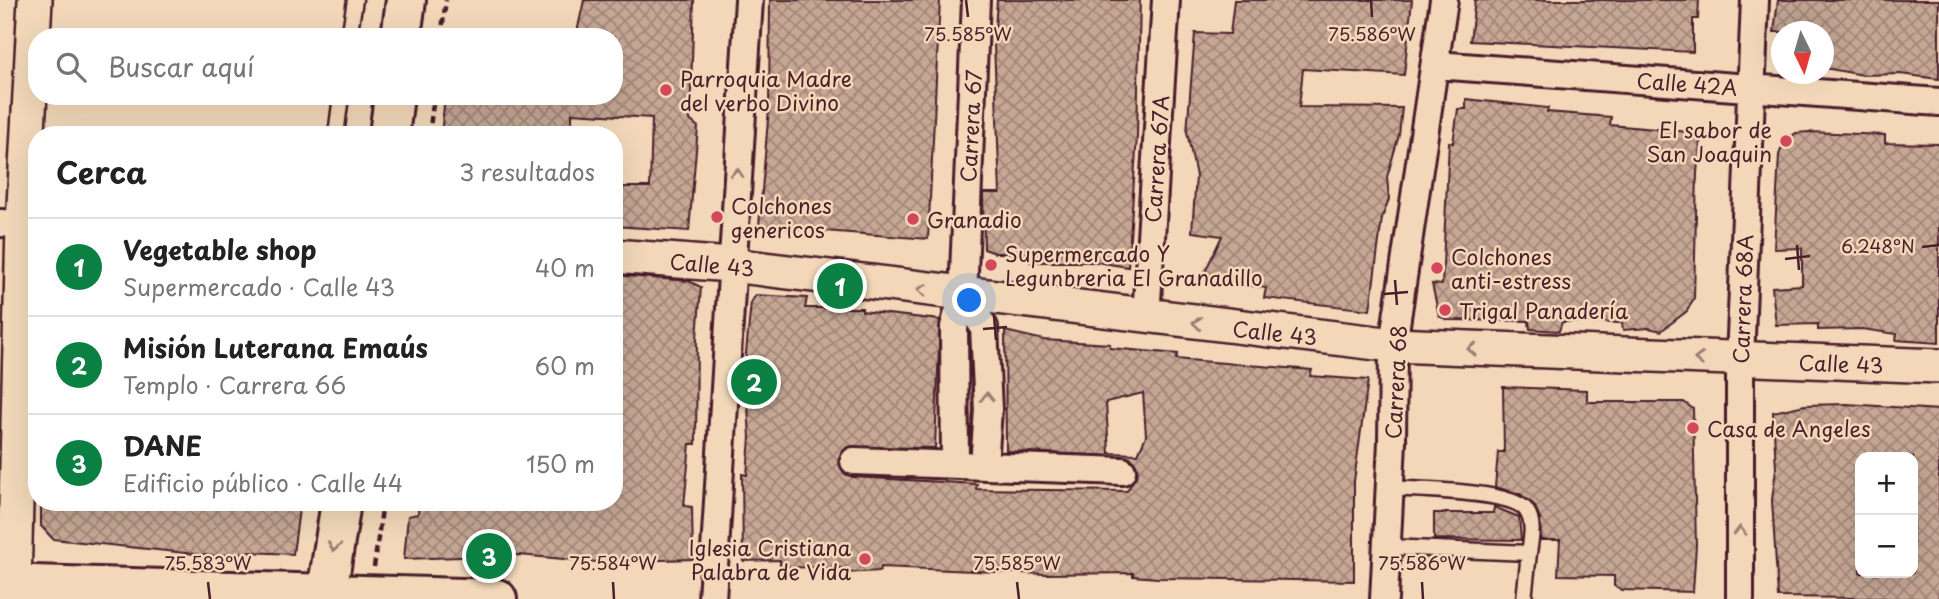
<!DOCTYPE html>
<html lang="es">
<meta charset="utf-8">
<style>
:root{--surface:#fff;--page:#f2f2f2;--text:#222;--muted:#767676;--line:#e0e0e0;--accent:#0b8043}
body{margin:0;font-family:"Playpen Sans",sans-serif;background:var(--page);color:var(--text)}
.controls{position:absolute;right:21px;bottom:21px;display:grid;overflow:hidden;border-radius:14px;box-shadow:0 7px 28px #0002}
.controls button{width:63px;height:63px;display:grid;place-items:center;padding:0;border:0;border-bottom:2px solid var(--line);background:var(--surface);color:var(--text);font:35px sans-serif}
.compass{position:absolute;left:1771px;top:21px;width:63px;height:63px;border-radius:50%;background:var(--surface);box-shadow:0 7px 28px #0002;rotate:175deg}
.you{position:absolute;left:970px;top:301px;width:24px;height:24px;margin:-18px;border:5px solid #fff;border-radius:50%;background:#1a73e8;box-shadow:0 0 0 10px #1a73e833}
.badge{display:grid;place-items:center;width:46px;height:46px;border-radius:50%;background:var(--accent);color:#fff;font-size:23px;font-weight:700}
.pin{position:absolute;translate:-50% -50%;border:4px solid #fff;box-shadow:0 2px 7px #0006}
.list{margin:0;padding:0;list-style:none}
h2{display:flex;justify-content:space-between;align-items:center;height:91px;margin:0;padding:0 28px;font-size:30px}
h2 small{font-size:23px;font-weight:400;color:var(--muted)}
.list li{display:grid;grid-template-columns:46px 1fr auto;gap:21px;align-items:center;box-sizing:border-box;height:98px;padding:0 28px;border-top:2px solid var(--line)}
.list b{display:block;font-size:26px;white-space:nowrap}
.list p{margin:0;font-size:23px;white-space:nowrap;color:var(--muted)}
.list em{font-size:23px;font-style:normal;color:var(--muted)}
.icon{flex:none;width:38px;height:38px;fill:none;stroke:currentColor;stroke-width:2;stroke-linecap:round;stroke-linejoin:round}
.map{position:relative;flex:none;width:1939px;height:599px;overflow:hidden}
.search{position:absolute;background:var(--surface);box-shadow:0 7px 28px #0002;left:28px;top:28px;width:595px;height:77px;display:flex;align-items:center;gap:18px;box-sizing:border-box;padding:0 24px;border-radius:28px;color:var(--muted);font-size:26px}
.panel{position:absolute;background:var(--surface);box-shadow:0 7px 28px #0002;left:28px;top:126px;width:595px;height:385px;border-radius:28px}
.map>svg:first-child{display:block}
</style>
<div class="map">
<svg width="1939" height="599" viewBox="0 0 1939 599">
<defs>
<pattern id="building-cross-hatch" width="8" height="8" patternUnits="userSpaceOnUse" patternTransform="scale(1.75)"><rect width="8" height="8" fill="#c5a794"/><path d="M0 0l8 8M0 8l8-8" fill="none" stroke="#a28779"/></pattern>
</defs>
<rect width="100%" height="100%" fill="#f2d8b9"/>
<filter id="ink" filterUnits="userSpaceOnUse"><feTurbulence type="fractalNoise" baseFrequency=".0143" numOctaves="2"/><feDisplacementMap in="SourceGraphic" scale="14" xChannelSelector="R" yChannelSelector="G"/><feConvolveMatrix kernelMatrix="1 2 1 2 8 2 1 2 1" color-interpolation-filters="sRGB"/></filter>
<g filter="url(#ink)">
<path fill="url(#building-cross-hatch)" stroke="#4a1f2b" stroke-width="2" fill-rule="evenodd" d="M584 0H694L690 120 698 127 689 231 614 226V187H650L652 118 572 113V135H441L445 96H614V37H576Z
M770 0H940L928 239 759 226 769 108Z
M997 0H1140L1137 136 1128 267 1096 262H1030V253H995L984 249 983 193H1000L994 44Z
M1234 0H1412L1404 75 1303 69 1299 107 1402 108 1399 135 1387 177 1389 199 1382 218 1370 310 1264 298 1266 288 1202 278 1222 236 1192 232 1196 176 1187 132 1195 33 1230 34Z
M1475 0H1699L1698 19H1693V52L1470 41Z
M1778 0H1939V79L1900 74 1863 75 1824 68V32H1774Z
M1466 99 1548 108 1547 112 1611 117 1610 125 1701 133 1697 173 1694 298 1687 311 1661 331 1649 328 1623 330 1622 323 1588 322H1562L1559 331 1530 329 1529 321 1448 320 1439 316 1432 284 1442 285 1449 142 1453 143 1458 109H1466Z
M1809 132 1885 135V143L1939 144V343L1896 340 1897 334 1862 329 1818 330V324L1776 325 1772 287 1802 285V248L1774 249 1779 155 1784 142 1796 133Z
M614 275 689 281 701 287 697 338 696 444H690L684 506 692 507 693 559 597 562 519 555 404 559 408 516 418 514 419 502H614Z
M756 295 807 298 805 308H862V311L940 320 935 448 847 447 838 461 845 474 853 477 977 484 976 489 1127 491 1138 472 1136 464 1130 457 1006 451 1005 331 1044 340 1110 344V348L1178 354 1176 359 1312 370 1310 376 1368 380 1354 481V581L1158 578 1133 576V573L1046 574 881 567 880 571 844 573 845 568 780 567V560L743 561 742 474 747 475 750 437 745 363 751 302ZM1143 393 1146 436 1138 454 1109 453 1106 402Z
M1503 387 1587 390V402H1684L1693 409 1696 545 1693 592 1622 590 1614 586V576L1558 575 1560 540H1541L1540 518 1534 505 1520 494 1495 487 1498 452H1504Z
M1847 404 1939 410V599L1778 597 1772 500 1776 469 1773 412 1805 405ZM1860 457H1913V573H1860Z
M41 502H300L293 554 248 552 214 556 53 539 41 526Z
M1494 507 1519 517 1521 540 1434 539V513H1493Z"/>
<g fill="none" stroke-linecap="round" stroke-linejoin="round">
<defs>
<path id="service" d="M349 37 355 0
M336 135 341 96
M1389 488C1417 490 1511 490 1526 510 1535 522 1531 540 1529 553
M1387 547 1529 553 1524 599"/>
<path id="minor" d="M1436 65 1939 102
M0 223 23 224
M963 295 984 327 988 410 984 465
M1146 317 1166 0
M854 461 1122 471
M955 464 954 327 963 295 976 0
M712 599 749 0
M1384 599 1392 442 1393 345 1444 0
M1740 599V360L1755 0"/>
<path id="tertiary" d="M614 256 731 265 1393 345 1939 366
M14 584 23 224 35 0"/>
<path id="secondary" d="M401 37 406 0
M389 135 394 96
M0 584 497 599
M326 599 341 502"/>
</defs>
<use href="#service" stroke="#4a1f2b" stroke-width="19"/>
<use href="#minor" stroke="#4a1f2b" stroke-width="32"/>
<use href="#tertiary" stroke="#4a1f2b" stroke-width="38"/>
<use href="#secondary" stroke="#4a1f2b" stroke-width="44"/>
<path stroke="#4a1f2b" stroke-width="4.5" stroke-dasharray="7 5" stroke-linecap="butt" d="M441 37 446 0
M429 135 434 96
M374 567 383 502"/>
<use href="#service" stroke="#f2d8b9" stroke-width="14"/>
<use href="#minor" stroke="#f2d8b9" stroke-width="26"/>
<use href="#tertiary" stroke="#f2d8b9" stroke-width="33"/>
<use href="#secondary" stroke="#f2d8b9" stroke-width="38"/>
</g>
<defs><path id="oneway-chevron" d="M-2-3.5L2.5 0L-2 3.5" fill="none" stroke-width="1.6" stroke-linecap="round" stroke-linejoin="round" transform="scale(1.75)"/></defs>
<g stroke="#9e7c72">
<use href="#oneway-chevron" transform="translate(737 173) rotate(-86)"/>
<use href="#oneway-chevron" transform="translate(922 290) rotate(-173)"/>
<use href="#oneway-chevron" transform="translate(1197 323) rotate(-174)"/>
<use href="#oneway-chevron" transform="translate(1472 349) rotate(-178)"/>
<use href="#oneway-chevron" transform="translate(1699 359) rotate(-178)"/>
<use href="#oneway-chevron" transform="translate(987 397) rotate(-90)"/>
<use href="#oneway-chevron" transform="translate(1740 531) rotate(-90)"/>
<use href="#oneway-chevron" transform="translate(334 547) rotate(99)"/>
</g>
</g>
<path fill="none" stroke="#4a1f2b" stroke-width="2.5" d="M966 0 968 17M1371 0 1372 17M1797 245 1799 270M1922 247 1939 245M1785 259 1810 256M1395 280 1397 305M1384 294 1408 292M994 316 996 340M983 329 1007 327M208 582 210 599M613 582 614 599M1017 582 1019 599M1422 582 1423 599"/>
<g fill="#d1495b" stroke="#f2d8b9" stroke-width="2.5">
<circle cx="666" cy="90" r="7"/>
<circle cx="1786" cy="141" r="7"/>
<circle cx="717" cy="217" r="7"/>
<circle cx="913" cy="219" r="7"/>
<circle cx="991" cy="265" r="7"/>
<circle cx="1437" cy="268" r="7"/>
<circle cx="1445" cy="310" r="7"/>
<circle cx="1693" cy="428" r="7"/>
<circle cx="865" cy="559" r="7"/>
</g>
<g text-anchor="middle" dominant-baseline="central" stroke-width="5" stroke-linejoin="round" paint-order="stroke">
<g font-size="21" fill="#4a1f2b" stroke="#f2d8b9" text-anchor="start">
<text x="680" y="78">Parroquia Madre<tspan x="680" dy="24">del verbo Divino</tspan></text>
<text x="1772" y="129" text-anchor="end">El sabor de<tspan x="1772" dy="24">San Joaquin</tspan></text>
<text x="731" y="205">Colchones<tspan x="731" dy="24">genericos</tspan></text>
<text x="927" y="219">Granadio</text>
<text x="1005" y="253">Supermercado Y<tspan x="1005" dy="24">Legunbreria El Granadillo</tspan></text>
<text x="1451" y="256">Colchones<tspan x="1451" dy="24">anti-estress</tspan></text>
<text x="1459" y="310">Trigal Panadería</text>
<text x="1707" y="428">Casa de Angeles</text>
<text x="851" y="547" text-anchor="end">Iglesia Cristiana<tspan x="851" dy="24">Palabra de Vida</tspan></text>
</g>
<g font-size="21" fill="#4a1f2b" stroke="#f2d8b9">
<text transform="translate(1687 83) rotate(4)">Calle 42A</text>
<text transform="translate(970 126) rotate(-87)">Carrera 67</text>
<text transform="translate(1156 159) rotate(-86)">Carrera 67A</text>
<text transform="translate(712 264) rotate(5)">Calle 43</text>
<text transform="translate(1742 299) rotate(-88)">Carrera 68A</text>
<text transform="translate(1275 332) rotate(6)">Calle 43</text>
<text transform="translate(1841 363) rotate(2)">Calle 43</text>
<text transform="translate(1395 382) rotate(-87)">Carrera 68</text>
</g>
</g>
<g font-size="18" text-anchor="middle" fill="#4a1f2b" stroke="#f2d8b9" stroke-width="5" stroke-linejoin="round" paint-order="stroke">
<text x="968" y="41">75.585°W</text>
<text x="1372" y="41">75.586°W</text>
<text x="1878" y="253">6.248°N</text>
<text x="208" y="570">75.583°W</text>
<text x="613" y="570">75.584°W</text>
<text x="1017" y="570">75.585°W</text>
<text x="1422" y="570">75.586°W</text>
</g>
</svg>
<div class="controls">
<button>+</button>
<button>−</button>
</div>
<svg class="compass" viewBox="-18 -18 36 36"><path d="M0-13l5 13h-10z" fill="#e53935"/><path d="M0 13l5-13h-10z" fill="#767676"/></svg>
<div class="you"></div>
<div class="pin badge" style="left:840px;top:286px">1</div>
<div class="pin badge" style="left:754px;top:382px">2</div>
<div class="pin badge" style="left:489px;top:556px">3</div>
<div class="search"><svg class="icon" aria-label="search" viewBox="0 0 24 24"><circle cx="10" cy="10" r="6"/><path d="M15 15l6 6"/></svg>Buscar aquí</div>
<section class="panel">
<h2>Cerca<small>3 resultados</small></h2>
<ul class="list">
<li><span class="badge">1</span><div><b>Vegetable shop</b><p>Supermercado · Calle 43</p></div><em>40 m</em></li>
<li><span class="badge">2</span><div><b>Misión Luterana Emaús</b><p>Templo · Carrera 66</p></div><em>60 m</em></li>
<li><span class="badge">3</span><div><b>DANE</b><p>Edificio público · Calle 44</p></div><em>150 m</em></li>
</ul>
</section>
</div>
